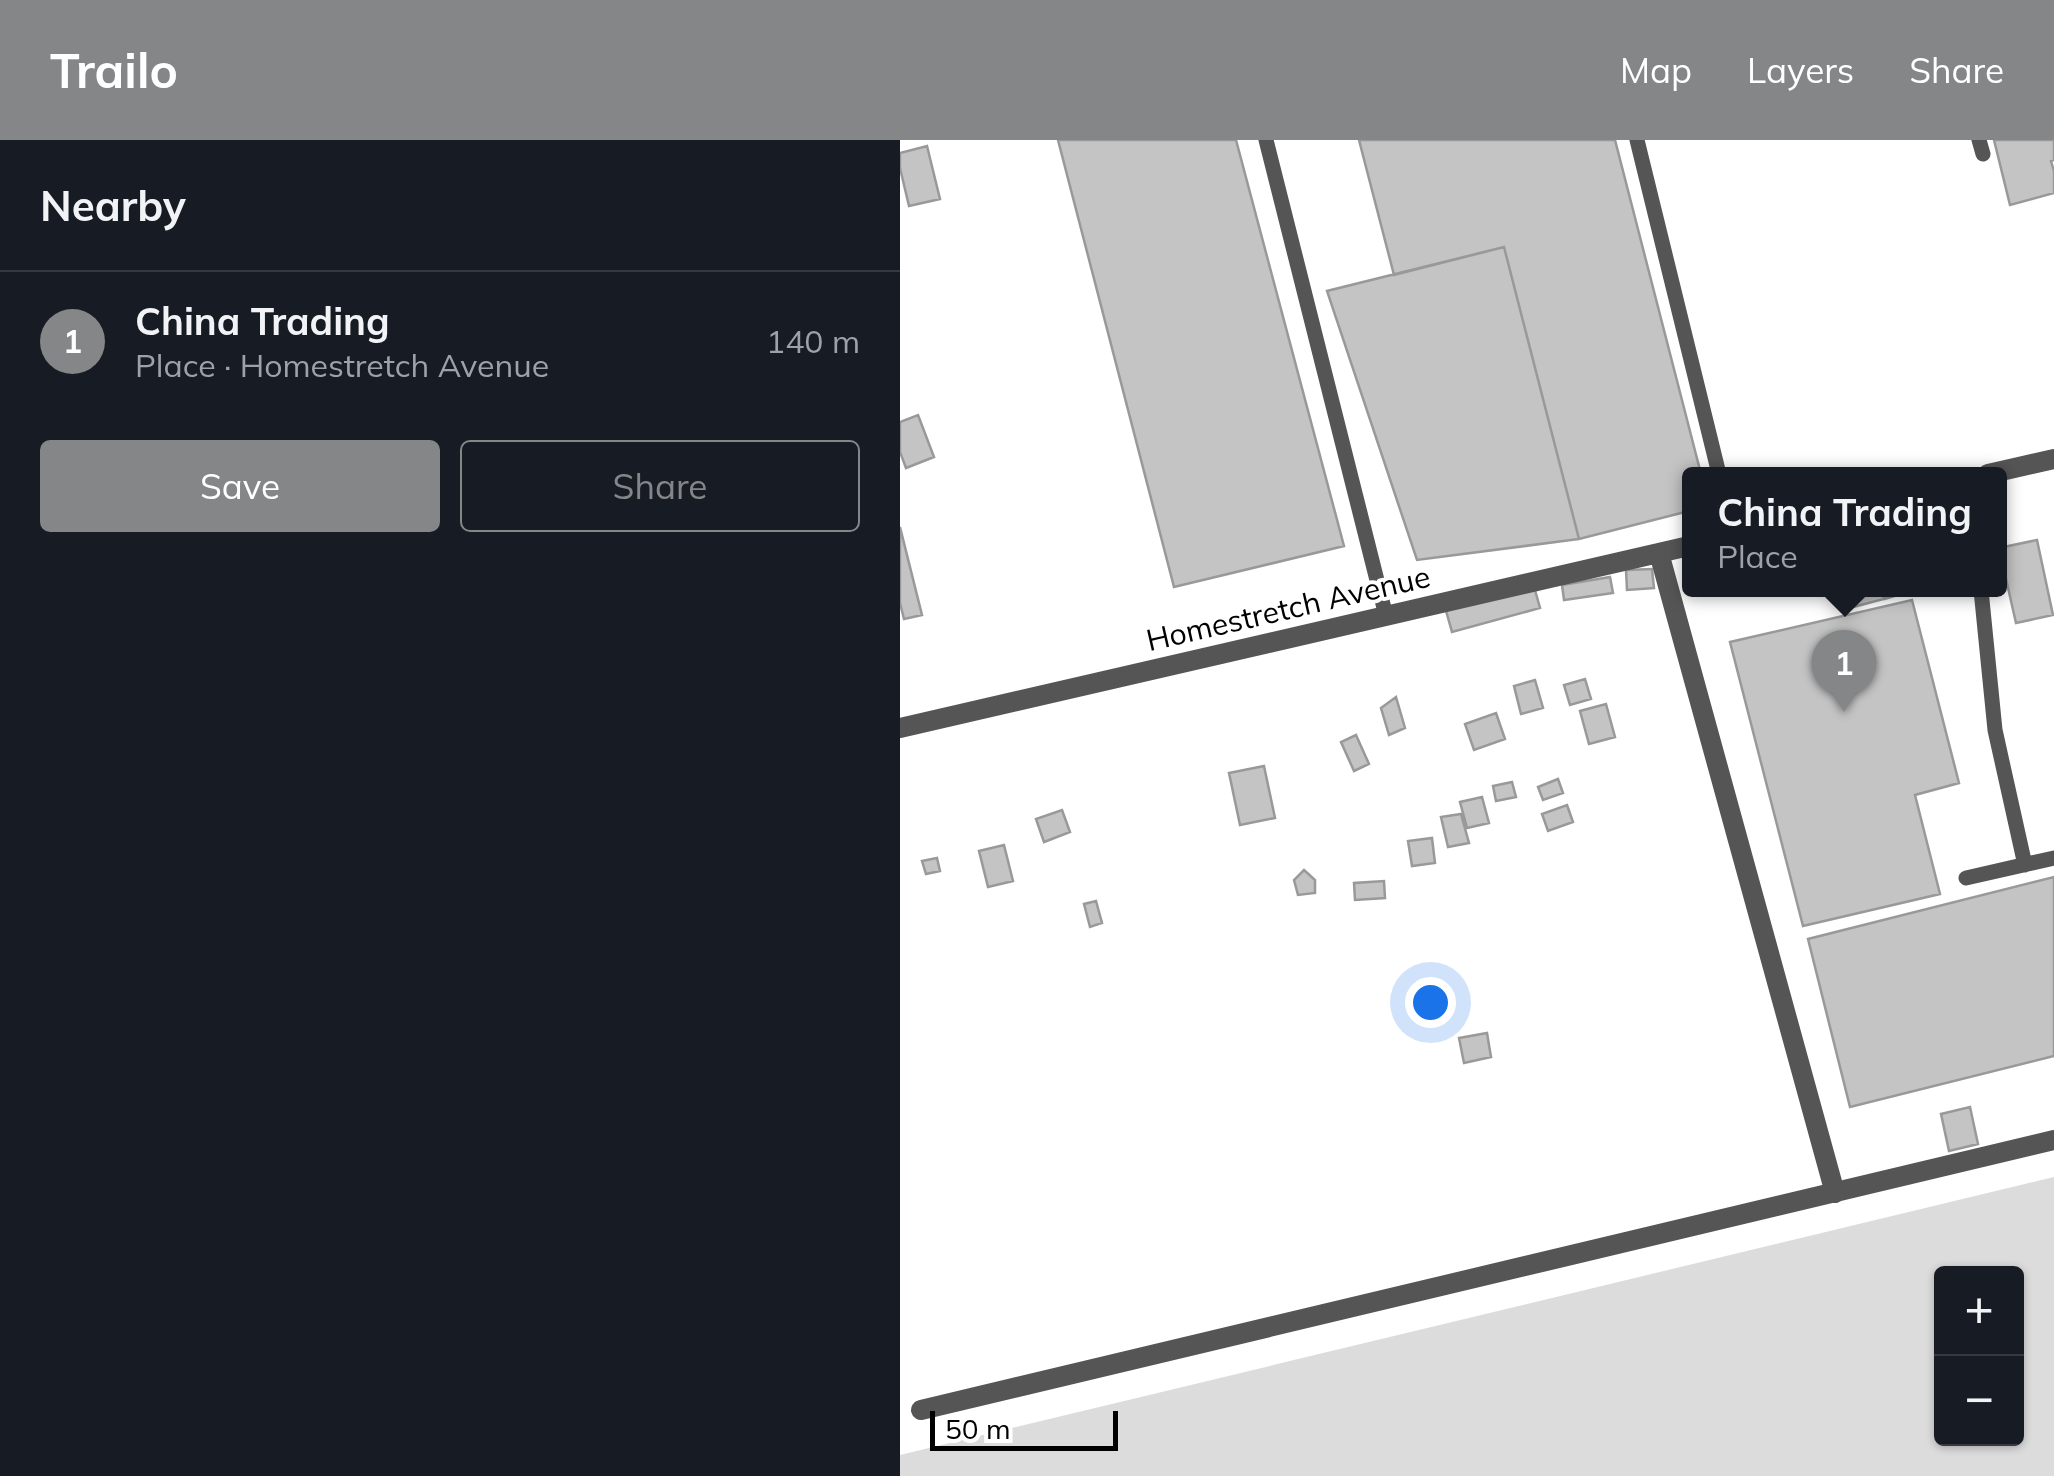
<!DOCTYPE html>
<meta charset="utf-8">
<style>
:root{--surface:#171b24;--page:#20242c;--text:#f1f3f6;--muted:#9ea1a6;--line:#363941;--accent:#858687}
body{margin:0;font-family:Mulish,sans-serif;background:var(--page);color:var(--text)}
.controls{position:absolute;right:30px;bottom:30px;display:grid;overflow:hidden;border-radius:10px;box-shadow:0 2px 8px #0004}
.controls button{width:90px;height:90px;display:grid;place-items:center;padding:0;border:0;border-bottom:2px solid var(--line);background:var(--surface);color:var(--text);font:50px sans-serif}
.scale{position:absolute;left:30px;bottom:25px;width:188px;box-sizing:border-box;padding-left:10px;border:5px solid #000;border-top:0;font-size:28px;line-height:35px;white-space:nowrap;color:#000;-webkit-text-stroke:8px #fff;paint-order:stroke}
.you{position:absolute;left:530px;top:862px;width:35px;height:35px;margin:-25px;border:8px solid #fff;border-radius:50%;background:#1a73e8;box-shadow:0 0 0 15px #1a73e833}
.badge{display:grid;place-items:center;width:65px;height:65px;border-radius:50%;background:var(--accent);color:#fff;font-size:32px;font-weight:700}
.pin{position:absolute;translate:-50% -82px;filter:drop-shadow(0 2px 5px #0008)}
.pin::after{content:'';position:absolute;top:52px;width:35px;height:30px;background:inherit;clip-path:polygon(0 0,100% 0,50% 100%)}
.popup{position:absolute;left:782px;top:327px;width:325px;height:130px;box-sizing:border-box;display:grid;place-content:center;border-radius:10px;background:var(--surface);filter:drop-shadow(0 2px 8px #0005);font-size:32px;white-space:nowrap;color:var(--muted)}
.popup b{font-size:38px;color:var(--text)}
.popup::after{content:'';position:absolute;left:50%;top:100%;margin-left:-20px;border:20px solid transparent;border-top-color:var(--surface)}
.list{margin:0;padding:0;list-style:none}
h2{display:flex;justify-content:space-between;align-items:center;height:130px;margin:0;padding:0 40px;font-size:42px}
h2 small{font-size:32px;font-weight:400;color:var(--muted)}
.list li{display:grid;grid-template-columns:65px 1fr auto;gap:30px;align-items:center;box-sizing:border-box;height:140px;padding:0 40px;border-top:2px solid var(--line)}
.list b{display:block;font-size:38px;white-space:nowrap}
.list p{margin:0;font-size:32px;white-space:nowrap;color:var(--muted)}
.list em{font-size:32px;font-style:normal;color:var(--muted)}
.actions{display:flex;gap:20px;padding:30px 40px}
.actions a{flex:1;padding:22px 0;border:2px solid var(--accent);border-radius:10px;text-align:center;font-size:35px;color:var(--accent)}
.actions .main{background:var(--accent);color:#fff}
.map{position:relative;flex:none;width:1154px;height:1336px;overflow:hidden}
header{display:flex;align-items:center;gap:60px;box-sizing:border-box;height:140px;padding:0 50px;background:var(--accent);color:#fff}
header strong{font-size:48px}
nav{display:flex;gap:55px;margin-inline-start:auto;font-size:35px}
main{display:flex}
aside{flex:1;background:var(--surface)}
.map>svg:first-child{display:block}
</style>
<header>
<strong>Trailo</strong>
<nav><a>Map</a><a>Layers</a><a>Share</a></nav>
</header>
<main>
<aside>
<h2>Nearby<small></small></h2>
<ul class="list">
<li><span class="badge">1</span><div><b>China Trading</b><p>Place · Homestretch Avenue</p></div><em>140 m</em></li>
</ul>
<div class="actions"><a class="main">Save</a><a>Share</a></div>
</aside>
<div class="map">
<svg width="1154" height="1336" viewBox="0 0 1154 1336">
<rect width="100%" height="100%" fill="#fff"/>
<path fill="#dcdcdc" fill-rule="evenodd" d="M1154 1037V1336H0V1315ZM1042 1134H1116V1298H1042Z"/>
<path fill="#c4c4c4" stroke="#999" stroke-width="2.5" d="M158 0H336L444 406 274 447Z
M459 0H715L801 334H789V371L679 399 604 107 494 135Z
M1094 0H1154V20L1151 21 1154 31V53L1110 65Z
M27 6 40 59 9 66 0 28V13Z
M604 107 679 399 517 420 427 151Z
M18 275 34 317 6 328 0 312V282Z
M0 387 22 475 4 479 0 463Z
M1137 400 1153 475 1116 483 1099 408Z
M752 429 754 448 727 450 726 430Z
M710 437 713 453 664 460 662 445Z
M633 443 640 468 552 492 545 467Z
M941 450H981L984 459 946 469Z
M983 450H1011V451L985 459Z
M1012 460 1059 643 1015 655 1040 754 903 786 830 502Z
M685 539 691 559 670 565 664 545Z
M635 540 643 568 621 574 614 546Z
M496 557 505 588 489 595 481 568Z
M706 564 715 597 689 604 680 571Z
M596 573 605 599 574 610 565 584Z
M456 595 469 624 454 631 441 602Z
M364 626 375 678 340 685 329 633Z
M658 639 663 653 643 660 638 647Z
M612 642 616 657 596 661 593 646Z
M582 657 589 683 567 688 560 662Z
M667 665 673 682 648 691 642 674Z
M162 670 170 692 144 702 136 679Z
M561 674 569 703 548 707 541 677Z
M532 698 535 723 512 726 508 701Z
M104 705 113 741 88 747 79 711Z
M37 718 40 731 26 734 22 721Z
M404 730 415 740V753L398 755 394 740Z
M1154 737V916L950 967 908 799Z
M484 741 485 758 455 760 454 743Z
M196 761 202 783 190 787 184 764Z
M587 893 591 917 564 923 559 898Z
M1070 967 1078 1004 1049 1011 1041 974Z"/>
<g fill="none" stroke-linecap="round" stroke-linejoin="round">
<path stroke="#555" stroke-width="15" d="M366 0 486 476
M737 0 819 334
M1079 0 1083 14
M1081 450 1095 590 1125 725
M1066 738 1154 718"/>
<path stroke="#555" stroke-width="20" d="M1088 334 1154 319
M759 413 935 1053
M0 588 789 406
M21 1270 1154 1000"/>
</g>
<g text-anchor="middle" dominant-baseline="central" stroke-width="8" stroke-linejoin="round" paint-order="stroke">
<g font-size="30" fill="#000" stroke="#fff">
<text transform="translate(388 468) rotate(-13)">Homestretch Avenue</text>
</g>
</g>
</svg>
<div class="controls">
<button>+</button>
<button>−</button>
</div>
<div class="scale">50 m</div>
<div class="you"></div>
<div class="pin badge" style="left:944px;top:572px">1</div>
<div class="popup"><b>China Trading</b>Place</div>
</div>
</main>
